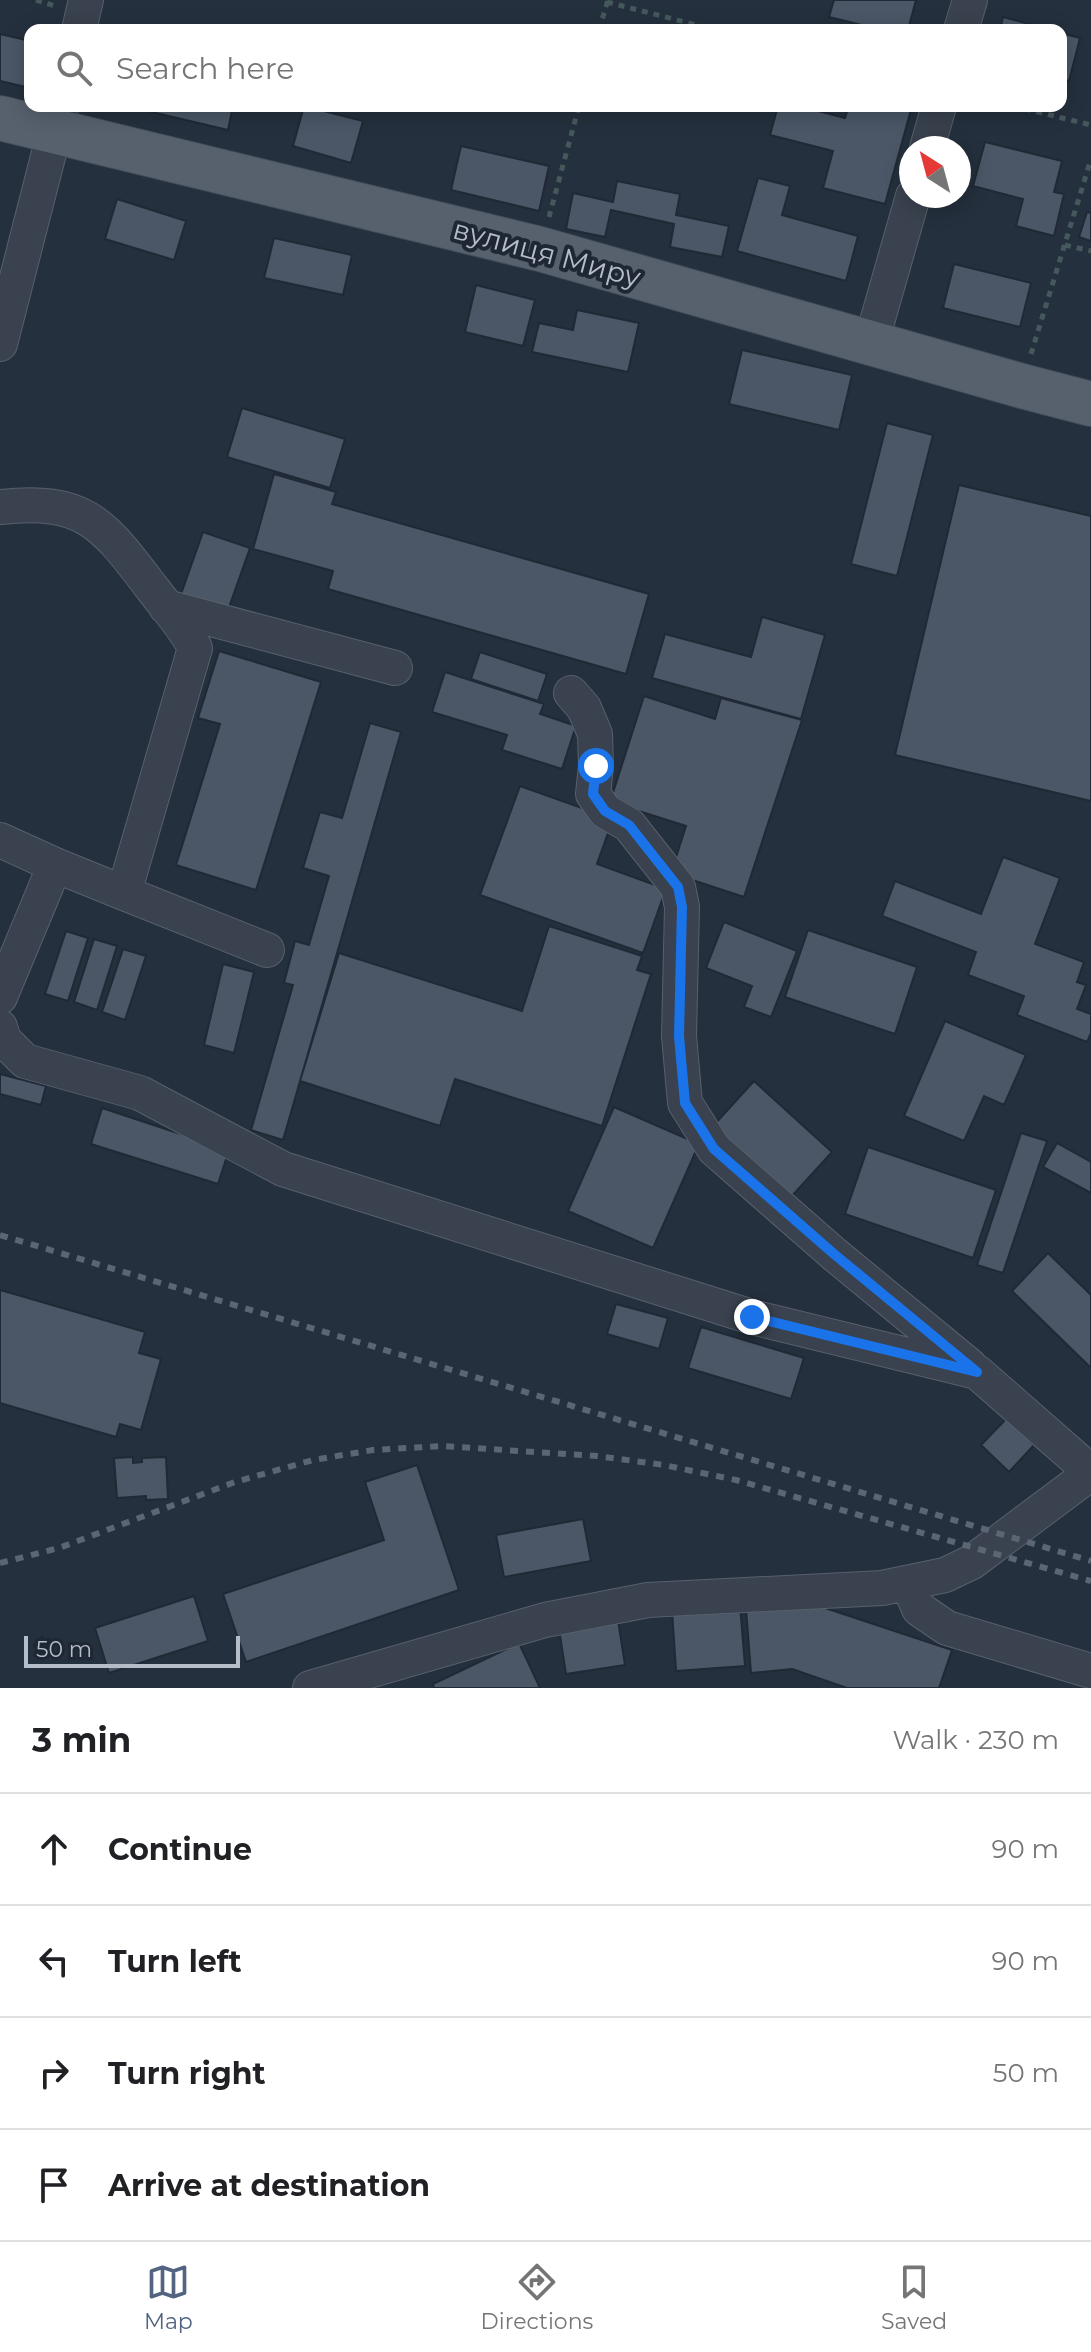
<!DOCTYPE html>
<meta charset="utf-8">
<style>
:root{--surface:#fff;--page:#f6f6f6;--text:#202124;--muted:#757577;--line:#e0e0e0;--accent:#526482}
body{margin:0;font-family:Montserrat,sans-serif;background:var(--page);color:var(--text)}
.compass{position:absolute;left:899px;top:136px;width:72px;height:72px;border-radius:50%;background:var(--surface);box-shadow:0 4px 20px #0003;rotate:324deg}
.scale{position:absolute;left:24px;bottom:20px;width:216px;box-sizing:border-box;padding-left:8px;border:4px solid #b5bdc9;border-top:0;font-size:22px;line-height:28px;white-space:nowrap;color:#b5bdc9;-webkit-text-stroke:6px #1e2733;paint-order:stroke}
.stop{position:absolute;width:24px;height:24px;margin:-18px;border:6px solid #1a73e8;border-radius:50%;background:#fff}
.stop.end{background:#1a73e8;border-color:#fff;box-shadow:0 2px 8px #0008}
.list{margin:0;padding:0;list-style:none}
h2{display:flex;justify-content:space-between;align-items:center;height:104px;margin:0;padding:0 32px;font-size:34px}
h2 small{font-size:26px;font-weight:400;color:var(--muted)}
.list li{display:grid;grid-template-columns:52px 1fr auto;gap:24px;align-items:center;box-sizing:border-box;height:112px;padding:0 32px;border-top:2px solid var(--line)}
.list b{display:block;font-size:30px;white-space:nowrap}
.list em{font-size:26px;font-style:normal;color:var(--muted)}
.icon{flex:none;width:44px;height:44px;fill:none;stroke:currentColor;stroke-width:2;stroke-linecap:round;stroke-linejoin:round}
.map{position:relative;flex:none;width:1091px;height:1688px;overflow:hidden}
.search{position:absolute;background:var(--surface);box-shadow:0 4px 20px #0003;left:24px;right:24px;top:24px;height:88px;display:flex;align-items:center;gap:20px;box-sizing:border-box;padding:0 28px;border-radius:16px;color:var(--muted);font-size:30px}
.sheet{height:552px;background:var(--surface)}
nav{display:flex;justify-content:space-around;align-items:center;box-sizing:border-box;height:112px;border-top:2px solid var(--line);background:var(--surface);font-size:22px;color:var(--muted)}
nav a{display:grid;justify-items:center;gap:4px}
nav .on{color:var(--accent)}
.map>svg:first-child{display:block}
</style>
<div class="map">
<svg width="1091" height="1688" viewBox="0 0 1091 1688">
<rect width="100%" height="100%" fill="#25303e"/>
<path fill="#4b5767" stroke="#202935" stroke-width="2" d="M834 0H916L908 30H882L829 17Z
M1003 17 1051 30H1000Z
M1061 33 1080 38 1069 81 1061 79Z
M0 34 30 41V88L0 81Z
M140 106H233L228 130 139 109Z
M304 106 363 121 351 163 293 146Z
M778 106H799L845 118 849 106H912L885 204 823 188 833 151 770 135Z
M985 142 1062 161 1054 192 1064 194 1054 236 1016 226 1023 199 973 186Z
M461 146 549 166 539 211 451 190Z
M758 178 790 186 782 215 858 236 846 281 737 251Z
M617 181 680 194 676 215 729 226 722 257 670 247 674 224 611 210 605 237 566 229 573 193 613 202Z
M117 199 186 221 174 260 105 239Z
M1087 212 1091 213V241L1079 237Z
M274 238 352 255 343 295 264 278Z
M954 264 1031 283 1020 327 943 308Z
M476 285 535 300 523 346 465 332Z
M577 310 639 323 628 372 532 352 539 323 573 330Z
M742 350 852 375 839 430 729 404Z
M242 408 345 439 330 488 227 457Z
M887 423 933 435 897 576 851 564Z
M274 474 336 492 332 504 649 594 626 674 328 589 333 571 253 549Z
M959 485 1091 516V801L895 755Z
M203 532 250 548 228 610 181 594Z
M762 617 825 635 801 719 652 678 665 634 751 657Z
M219 651 321 682 256 890 176 865 220 724 198 718Z
M480 652 547 674 538 701 471 679Z
M445 672 544 704 540 714 576 726 562 769 502 750 507 735 432 712Z
M644 696 715 719 721 698 802 720 744 897 671 873 686 826 610 802Z
M370 723 401 732 283 1140 251 1130 293 985 284 983 295 941 309 945 329 876 303 868 320 812 342 818Z
M520 786 613 819 597 864 666 889 643 953 480 895Z
M1003 857 1060 878 1035 944 1084 962 1077 982 1086 985 1077 1009 1091 1014V1033L1087 1042 1017 1015 1024 996 968 975 976 952 882 916 895 881 981 914Z
M724 922 797 951 771 1017 744 1007 752 986 706 968Z
M549 926 642 956 637 970 651 974 602 1126 455 1079 440 1126 300 1081 339 953 522 1011Z
M808 930 917 967 895 1034 785 997Z
M66 931 88 938 68 1001 45 994Z
M94 939 117 946 97 1010 74 1002Z
M123 949 146 956 125 1020 102 1012Z
M223 964 254 972 234 1053 204 1045Z
M945 1021 1026 1055 1004 1105 984 1096 964 1141 904 1116Z
M0 1074 46 1086 41 1105 0 1094Z
M754 1081 832 1152 791 1197 713 1126Z
M614 1107 699 1144 653 1248 568 1211Z
M102 1108 229 1150 218 1184 91 1144Z
M1021 1133 1047 1141 1003 1273 977 1265Z
M1057 1143 1091 1162V1193L1043 1167Z
M868 1147 996 1190 973 1258 845 1214Z
M1048 1253 1091 1295V1368L1012 1291Z
M0 1290 145 1332 139 1353 161 1359 141 1430 120 1424 116 1437 0 1403Z
M616 1304 668 1318 659 1349 607 1334Z
M701 1327 804 1358 791 1399 688 1368Z
M1007 1418 1034 1445 1009 1472 981 1445Z
M133 1457V1463L142 1462V1458L166 1457 168 1499 146 1500V1496L117 1498 114 1458Z
M417 1465 459 1590 246 1662 223 1594 384 1540 365 1482Z
M583 1519 591 1561 504 1577 496 1535Z
M194 1596 208 1641 109 1673 95 1628Z
M740 1605 745 1666 676 1671 672 1610Z
M816 1605 952 1650 939 1688H847L792 1669 751 1673 746 1609Z
M618 1620 625 1665 566 1674 559 1629Z
M519 1643 540 1688H434L433 1684Z"/>
<g fill="none" stroke-linecap="round" stroke-linejoin="round">
<defs>
<path id="minor" d="M79 30 86 0
M961 30 970 0
M927 148 939 106
M871 343 913 196
M0 344 61 106
M0 507C86 498 103 524 152 588 167 608 184 626 195 648L124 893 55 865
M166 607 395 668
M571 693 584 708 595 734 596 766 593 794 605 811 629 825 678 887 682 907 679 1036 685 1103 714 1149 834 1254 970 1366
M0 840 55 865 0 997
M124 893 267 950
M0 1027 4 1040 25 1061 140 1093 283 1169 752 1317 977 1372 1091 1472
M908 1583 919 1609 947 1628 1091 1671
M310 1688 545 1620 648 1600 882 1588 945 1575 972 1562 1091 1473"/>
<path id="major" d="M0 118 540 249 1022 386 1091 404"/>
</defs>
<use href="#minor" stroke="#57606c" stroke-width="36"/>
<use href="#major" stroke="#424b57" stroke-width="46"/>
<path stroke="#45595c" stroke-width="5" stroke-dasharray="6 6" stroke-linecap="butt" d="M36 0 55 6
M607 2 716 30
M599 30 608 0
M1013 106 1091 125
M549 217 579 106
M1065 245 1091 251
M1031 354 1091 159"/>
<use href="#minor" stroke="#39424e" stroke-width="34"/>
<use href="#major" stroke="#57616e" stroke-width="44"/>
<path stroke="#5b6675" stroke-width="6" stroke-dasharray="8 8" stroke-linecap="butt" d="M0 1235 1091 1561
M0 1563 59 1548 235 1482 313 1460 373 1450 442 1446 597 1456 664 1465 736 1480 1091 1581"/>
</g>
<g fill="none" stroke-linecap="round" stroke-linejoin="round">
<path stroke="#1a73e8" stroke-width="10" d="M596 766 593 794 605 811 629 825 678 887 682 907 679 1036 685 1103 714 1149 834 1254 977 1372 752 1317"/>
</g>
<g text-anchor="middle" dominant-baseline="central" stroke-width="8" stroke-linejoin="round" paint-order="stroke">
<g font-size="28" fill="#b5bdc9" stroke="#1e2733">
<text transform="translate(547 253) rotate(15)">вулиця Миру</text>
</g>
</g>
</svg>
<svg class="compass" viewBox="-18 -18 36 36"><path d="M0-13l5 13h-10z" fill="#e53935"/><path d="M0 13l5-13h-10z" fill="#757577"/></svg>
<div class="scale">50 m</div>
<div class="stop" style="left:596px;top:766px"></div>
<div class="stop end" style="left:752px;top:1317px"></div>
<div class="search"><svg class="icon" aria-label="search" viewBox="0 0 24 24"><circle cx="10" cy="10" r="6"/><path d="M15 15l6 6"/></svg>Search here</div>
</div>
<section class="sheet">
<h2>3 min<small>Walk · 230 m</small></h2>
<ul class="list">
<li><svg class="icon" aria-label="ahead" viewBox="0 0 24 24"><path d="M12 20V5M6 11l6-6 6 6"/></svg><div><b>Continue</b></div><em>90 m</em></li>
<li><svg class="icon" aria-label="left" viewBox="0 0 24 24"><path d="M17 20v-9H6M10 6l-5 5 5 5"/></svg><div><b>Turn left</b></div><em>90 m</em></li>
<li><svg class="icon" aria-label="right" viewBox="0 0 24 24"><path d="M7 20v-9h11M14 6l5 5-5 5"/></svg><div><b>Turn right</b></div><em>50 m</em></li>
<li><svg class="icon" aria-label="arrive" viewBox="0 0 24 24"><path d="M6 21V4h12l-3 4 3 4H6"/></svg><div><b>Arrive at destination</b></div></li>
</ul>
</section>
<nav>
<a class="on"><svg class="icon" aria-label="map" viewBox="0 0 24 24"><path d="M3 6l6-2 6 2 6-2v14l-6 2-6-2-6 2zM9 4v14M15 6v14"/></svg>Map</a>
<a><svg class="icon" aria-label="directions" viewBox="0 0 24 24"><path d="M12 3l9 9-9 9-9-9zM9 14v-3h6M13 9l2 2-2 2"/></svg>Directions</a>
<a><svg class="icon" aria-label="saved" viewBox="0 0 24 24"><path d="M7 4h10v16l-5-4-5 4z"/></svg>Saved</a>
</nav>
